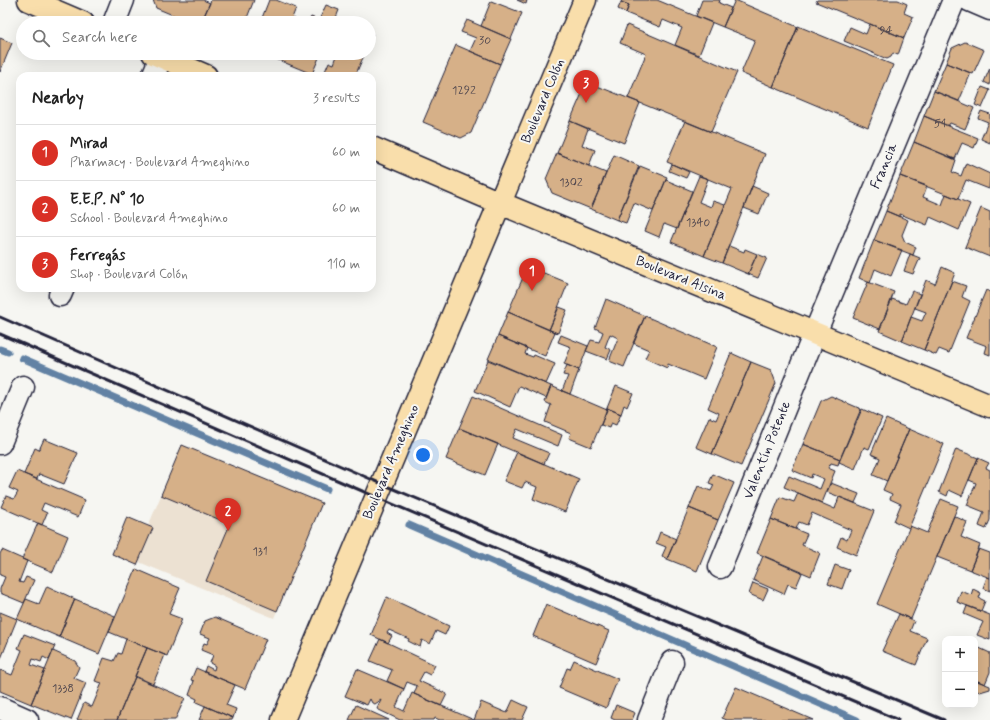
<!DOCTYPE html>
<meta charset="utf-8">
<style>
:root{--surface:#fff;--page:#f2f2f2;--text:#222;--muted:#767676;--line:#e0e0e0;--accent:#d93025}
body{margin:0;font-family:Mynerve,sans-serif;background:var(--page);color:var(--text)}
.controls{position:absolute;right:12px;bottom:12px;display:grid;overflow:hidden;border-radius:8px;box-shadow:0 4px 16px #0002}
.controls button{width:36px;height:36px;display:grid;place-items:center;padding:0;border:0;border-bottom:1px solid var(--line);background:var(--surface);color:var(--text);font:20px sans-serif}
.you{position:absolute;left:423px;top:455px;width:14px;height:14px;margin:-10px;border:3px solid #fff;border-radius:50%;background:#1a73e8;box-shadow:0 0 0 6px #1a73e833}
.badge{display:grid;place-items:center;width:26px;height:26px;border-radius:50%;background:var(--accent);color:#fff;font-size:13px;font-weight:700}
.pin{position:absolute;translate:-50% -33px;filter:drop-shadow(0 1px 2px #0008)}
.pin::after{content:'';position:absolute;top:21px;width:14px;height:12px;background:inherit;clip-path:polygon(0 0,100% 0,50% 100%)}
.list{margin:0;padding:0;list-style:none}
h2{display:flex;justify-content:space-between;align-items:center;height:52px;margin:0;padding:0 16px;font-size:17px}
h2 small{font-size:13px;font-weight:400;color:var(--muted)}
.list li{display:grid;grid-template-columns:26px 1fr auto;gap:12px;align-items:center;box-sizing:border-box;height:56px;padding:0 16px;border-top:1px solid var(--line)}
.list b{display:block;font-size:15px;white-space:nowrap}
.list p{margin:0;font-size:13px;white-space:nowrap;color:var(--muted)}
.list em{font-size:13px;font-style:normal;color:var(--muted)}
.icon{flex:none;width:22px;height:22px;fill:none;stroke:currentColor;stroke-width:2;stroke-linecap:round;stroke-linejoin:round}
.map{position:relative;flex:none;width:990px;height:720px;overflow:hidden}
.search{position:absolute;background:var(--surface);box-shadow:0 4px 16px #0002;left:16px;top:16px;width:360px;height:44px;display:flex;align-items:center;gap:10px;box-sizing:border-box;padding:0 14px;border-radius:22px;color:var(--muted);font-size:15px}
.panel{position:absolute;background:var(--surface);box-shadow:0 4px 16px #0002;left:16px;top:72px;width:360px;height:220px;border-radius:12px}
.map>svg:first-child{display:block}
</style>
<div class="map">
<svg width="990" height="720" viewBox="0 0 990 720">
<rect width="100%" height="100%" fill="#f6f6f2"/>
<filter id="ink" filterUnits="userSpaceOnUse"><feTurbulence type="fractalNoise" baseFrequency=".025" numOctaves="2"/><feDisplacementMap in="SourceGraphic" scale="8" xChannelSelector="R" yChannelSelector="G"/><feConvolveMatrix kernelMatrix="1 2 1 2 8 2 1 2 1" color-interpolation-filters="sRGB"/></filter>
<g filter="url(#ink)">
<path fill="#ece1d2" d="M182 445 322 503 274 618 134 560Z"/>
<g fill="none" stroke-linecap="round" stroke-linejoin="round">
<path stroke="#6282a4" stroke-width="7" d="M0 349 8 352
M22 358 327 489
M409 525 857 720"/>
</g>
<path fill="#d6b088" stroke="#22223b" d="M153 0H203L210 3 201 23H192L156 8Z
M211 0H254L245 23H201Z
M269 0H276L296 8 290 23H260Z
M517 0H527L526 4Z
M622 0H657L712 23 699 55 675 45 682 28 663 20 660 27 626 13 629 5 621 2Z
M702 0H720L719 3 731 8 723 27 696 16Z
M735 0 798 27 773 87 741 73 755 40 723 27Z
M817 0H898L907 4 904 13 913 17 904 38 816 2Z
M491 1 522 13 511 39 481 26Z
M621 2 629 5 626 13 618 9Z
M326 5 339 10 334 23H308L311 17 319 20Z
M292 18 304 23H290Z
M467 20 511 39 500 64 470 51 476 38 461 32Z
M870 24 904 38 898 55 893 53 891 57 887 59 844 41 850 27 866 34Z
M627 25 737 72 711 132 628 98 646 54 620 43Z
M798 26 893 65 868 127 773 87Z
M369 33 373 34 369 42Z
M0 38 12 43 0 72Z
M965 42 984 50 973 74 946 63 952 48Z
M456 45 500 64 471 133 461 138 423 122Z
M263 53H278L276 59Z
M278 53H321L312 74 276 59Z
M338 53H365L355 76H323L329 62 334 64Z
M946 63 971 73 959 101 934 91Z
M990 68V85L984 82Z
M587 82 640 103 624 143 570 121Z
M982 87 990 90 982 108 975 105Z
M934 91 974 108 965 129 950 123 948 126 924 116Z
M981 111 990 114V143L981 139 988 122 978 118Z
M924 116 978 138 974 148 962 143 955 159 914 142Z
M570 121 588 129 582 145 595 150 589 166 557 153Z
M685 121 765 154 722 263 704 256 732 189 667 162Z
M914 142 956 160 952 172 961 176 966 163 990 174 989 189 966 180 958 199 900 176Z
M557 153 606 173 591 209 552 193 546 179Z
M614 155 639 166 617 220 591 209Z
M672 164 689 172 686 178 669 171Z
M640 166 667 177 653 211 634 203 626 223 617 220Z
M699 176 708 179 699 202 711 207 713 201 725 205 704 256 671 242Z
M900 176 927 186 923 197 942 205 946 194 970 204 959 230 930 217 927 225 900 214V217L886 211Z
M666 180 692 191 677 229 664 224 659 237 645 231Z
M752 186 768 193 759 214 744 208Z
M981 208 990 212V257L965 247Z
M886 211 908 220 902 235 905 242 916 247 913 255 874 240Z
M874 240 902 250 891 276 875 269 870 283 859 278Z
M729 246 744 252 745 249 757 254 748 274 722 263Z
M757 254 767 258 758 278 748 274Z
M910 254 920 258 913 274 904 271Z
M942 267 955 273 924 350 902 341 911 317 922 321 926 312 915 308 926 280 935 284Z
M534 269 568 283 549 330 508 312 525 273Z
M952 281 966 286 962 297 970 301 949 353 939 349 936 355 924 350Z
M868 282 894 292 880 329 853 318Z
M986 290 990 292V355L985 353 987 346 966 338Z
M912 291 920 294 902 341 879 331 892 299 906 304Z
M606 299 645 316 624 367 609 361 618 338 610 334 605 347 611 350 607 359 586 351 591 340 599 342 603 332 595 328Z
M559 307 567 310 558 333 549 330Z
M508 312 555 332 545 356 498 336Z
M645 316 717 347 704 379 668 364 667 368 645 358 649 350 633 343Z
M561 335 588 346 579 370 564 364 571 347 558 342Z
M498 336 527 348 525 354 533 357 534 355 555 364 546 384 488 359Z
M731 353 751 362 712 454 696 447 709 417 716 420 719 413 708 408Z
M488 360 551 386 546 398 519 386 510 407 475 391Z
M751 362 771 370 776 383 741 466 712 454Z
M567 365 579 370 570 394 562 391 568 376 563 375Z
M551 386 607 410 591 447 569 438 571 433 545 422 551 405 545 402Z
M616 386 633 393 627 407 624 405 621 414 607 408Z
M473 396 562 435 558 446 517 429 513 438 549 453 544 464 459 428Z
M831 396 861 409 840 459 803 444 821 401Z
M607 408 621 414 616 425 611 423 609 428 601 425Z
M862 409 882 418 869 449 864 447 855 469 839 462Z
M886 419 909 429 887 481 873 475 880 458 871 454Z
M459 428 498 444 485 475 446 459Z
M909 429 944 444 909 528 894 521 901 504 890 499 892 494 883 490Z
M44 439 78 453 64 484 39 474 37 479 24 474 35 448 39 450Z
M803 444 840 459 838 465 831 463 828 468 835 471 822 503 784 487 789 476 820 489 824 479 812 474 811 478 792 470Z
M182 445 322 503 277 611 206 581 230 524 161 495Z
M956 449 978 458 962 496 949 490 947 496 939 492Z
M517 452 579 479 565 512 533 499 537 487 525 482 522 488 504 481Z
M978 458 989 463 986 468 990 470V520L986 529 979 526 984 512 967 505 976 483 969 480Z
M17 471 85 500 78 517 44 503 41 510 47 513 42 525 1 507 6 496 14 499 18 492 9 488Z
M713 474 734 483 718 520 689 508 698 486 711 491 714 485 709 483Z
M831 483 859 494 855 503 827 492Z
M798 493 835 509 839 497 874 511 856 555 837 547 841 537 847 540 851 530 812 513 807 525 799 522 796 529 771 519 780 497 794 502Z
M941 499 958 506 911 619 877 604 910 526 927 533Z
M689 508 718 520 697 571 667 559Z
M954 516 967 522 961 537 980 545 970 570 937 557Z
M127 517 153 528 137 565 112 554Z
M771 519 807 534 802 545 820 553 811 576 757 553Z
M38 523 68 536 53 572 22 559Z
M660 532 676 539 667 559 662 556 666 547 656 543Z
M979 549 990 553V578L970 570Z
M2 550 27 561 19 582 23 583 26 577 34 580 24 603 0 593V589L5 577 0 575V554Z
M763 556 802 573 796 587 788 584 784 594 753 580Z
M835 565 849 570 842 589 828 584Z
M136 569 180 588 169 614 182 619 167 656 109 632Z
M987 577 990 578V591L983 588Z
M753 583 768 589 763 600 749 594Z
M47 586 75 599 59 637 17 619 26 599 39 604Z
M973 589 981 593 979 598 985 601 981 611 957 602 961 591 971 595Z
M387 597 449 626 445 635 436 631 430 644 422 640 420 647 408 641 409 639 389 630 387 633 392 636 388 643 371 635Z
M75 599 115 616 99 654 59 637Z
M546 604 609 631 596 663 533 636Z
M967 606 990 615V640L977 635 983 622 964 614Z
M0 612 17 619 0 661Z
M899 614 914 621 910 631 927 638 916 665 882 651Z
M215 617 266 639 245 689 204 672 206 666 214 670 215 666 210 663 213 655 201 650 204 643 207 644 210 638 200 634 205 621Z
M24 634 55 646 49 660 43 657 41 662 33 659 31 665 45 670 31 704 0 691V670L12 675 22 650 18 648Z
M126 639 147 648 117 720H77L84 703 92 707 102 683 95 681 104 658 114 661 118 653 121 654Z
M380 639 435 665 430 675 424 672 419 681 447 694 441 706 414 694 417 686 407 682 404 689 387 681 392 670 370 661Z
M975 646 990 653V672L985 684 975 680Z
M147 648 165 655 153 684 135 676Z
M53 651 75 661 79 667 74 678 86 683 71 720 31 704Z
M574 660 618 679 606 708 559 688 567 668 570 669Z
M196 668 235 685 226 705 236 709 233 718 196 702 197 699 189 695 194 681 191 680Z
M357 669 404 689 396 707 404 711 412 693 474 720H440L435 718 434 720H400L377 709 381 700 375 704 372 703 370 699 367 705 345 696Z
M135 677 185 698 175 720H117Z
M975 680 990 686V689L980 692 975 690Z
M736 687 813 720H727L722 718Z
M513 700 528 707 522 720H474L481 702 507 713Z
M356 705 389 720H349Z
M616 705 635 713 632 720H615L611 718Z
M205 706 233 718 232 720H199Z"/>
<g fill="none" stroke-linecap="round" stroke-linejoin="round">
<defs>
<path id="minor" d="M969 0 990 9
M114 23 123 0
M153 76 161 57
M60 295 63 288
M0 443 23 387
M720 567 815 333 954 0
M0 708 27 720
M649 720 672 662"/>
<path id="major" d="M29 0 83 23
M153 53 206 76
M372 148 500 203 990 406
M283 720 585 0"/>
</defs>
<use href="#minor" stroke="#22223b" stroke-width="25"/>
<use href="#major" stroke="#22223b" stroke-width="25"/>
<use href="#minor" stroke="#f6f6f2" stroke-width="22"/>
<use href="#major" stroke="#f9deab" stroke-width="22"/>
<path stroke="#22223b" stroke-width="3" d="M0 317 382 484 944 720
M0 334 376 497 898 720"/>
</g>
</g>
<g text-anchor="middle" dominant-baseline="central" stroke-width="4" stroke-linejoin="round" paint-order="stroke">
<g font-size="12" fill="#4f464e">
<text x="886" y="31">94</text>
<text x="485" y="41">30</text>
<text x="464" y="91">1292</text>
<text x="940" y="124">51</text>
<text x="571" y="183">1302</text>
<text x="698" y="223">1340</text>
<text x="260" y="552">131</text>
<text x="63" y="689">1338</text>
</g>
<g font-size="14" fill="#22223b" stroke="#f6f6f2">
<text transform="translate(543 101) rotate(-67)">Boulevard Colón</text>
<text transform="translate(884 166) rotate(-67)">Francia</text>
<text transform="translate(681 278) rotate(22)">Boulevard Alsina</text>
<text transform="translate(767 450) rotate(-68)">Valentín Potente</text>
<text transform="translate(391 462) rotate(-67)">Boulevard Ameghino</text>
</g>
</g>
</svg>
<div class="controls">
<button>+</button>
<button>−</button>
</div>
<div class="you"></div>
<div class="pin badge" style="left:532px;top:291px">1</div>
<div class="pin badge" style="left:228px;top:531px">2</div>
<div class="pin badge" style="left:586px;top:103px">3</div>
<div class="search"><svg class="icon" aria-label="search" viewBox="0 0 24 24"><circle cx="10" cy="10" r="6"/><path d="M15 15l6 6"/></svg>Search here</div>
<section class="panel">
<h2>Nearby<small>3 results</small></h2>
<ul class="list">
<li><span class="badge">1</span><div><b>Mirad</b><p>Pharmacy · Boulevard Ameghino</p></div><em>60 m</em></li>
<li><span class="badge">2</span><div><b>E.E.P. N° 10</b><p>School · Boulevard Ameghino</p></div><em>60 m</em></li>
<li><span class="badge">3</span><div><b>Ferregás</b><p>Shop · Boulevard Colón</p></div><em>110 m</em></li>
</ul>
</section>
</div>
